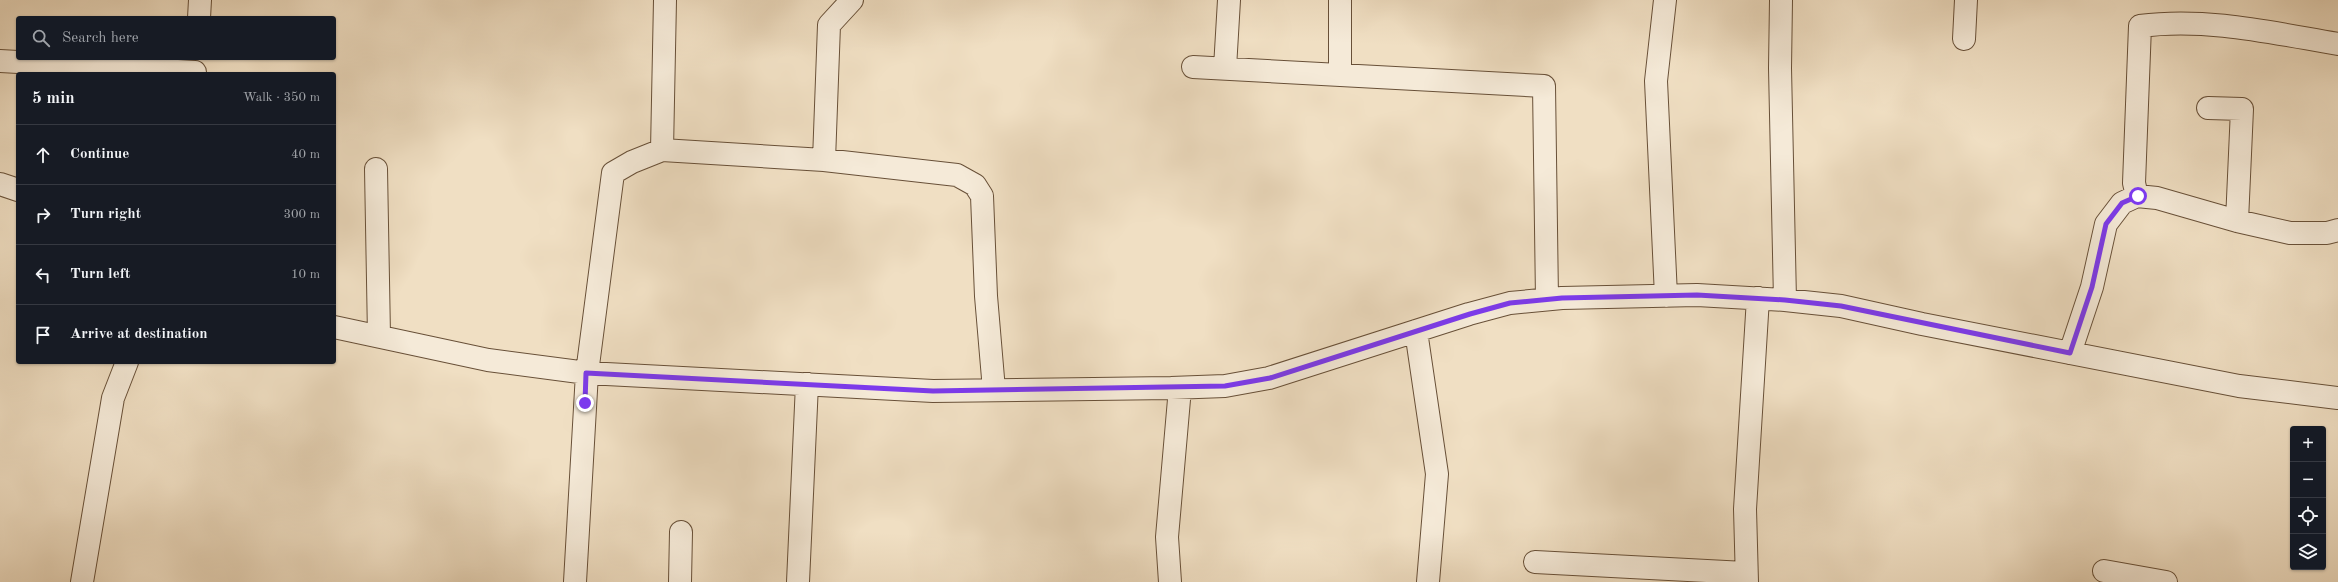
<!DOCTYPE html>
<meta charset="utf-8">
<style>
:root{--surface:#171b24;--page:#242831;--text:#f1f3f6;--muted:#9ea1a6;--line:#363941}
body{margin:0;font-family:"Old Standard TT",serif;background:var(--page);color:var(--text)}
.controls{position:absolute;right:12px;bottom:12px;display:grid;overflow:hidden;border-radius:4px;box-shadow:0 1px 3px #0004}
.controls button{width:36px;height:36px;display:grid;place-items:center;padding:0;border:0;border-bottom:1px solid var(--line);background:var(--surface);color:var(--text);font:20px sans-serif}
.stop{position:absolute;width:12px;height:12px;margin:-9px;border:3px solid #7c3aed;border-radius:50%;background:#fff}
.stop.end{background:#7c3aed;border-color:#fff;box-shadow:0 1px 4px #0008}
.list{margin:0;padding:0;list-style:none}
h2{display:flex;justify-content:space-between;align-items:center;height:52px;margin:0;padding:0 16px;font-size:17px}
h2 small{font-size:13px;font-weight:400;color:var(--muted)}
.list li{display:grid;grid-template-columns:26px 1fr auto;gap:12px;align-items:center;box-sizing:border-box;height:60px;padding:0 16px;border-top:1px solid var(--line)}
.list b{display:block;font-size:15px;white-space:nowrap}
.list em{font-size:13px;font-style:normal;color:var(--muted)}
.icon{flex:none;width:22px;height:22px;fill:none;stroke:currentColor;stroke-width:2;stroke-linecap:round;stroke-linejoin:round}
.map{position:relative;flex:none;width:2338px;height:582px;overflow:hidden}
.search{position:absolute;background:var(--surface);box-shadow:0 1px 3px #0004;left:16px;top:16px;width:320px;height:44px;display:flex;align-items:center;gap:10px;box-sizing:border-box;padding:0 14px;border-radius:4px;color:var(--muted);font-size:15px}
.panel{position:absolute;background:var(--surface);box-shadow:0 1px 3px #0004;left:16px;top:72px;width:320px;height:292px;border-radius:4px}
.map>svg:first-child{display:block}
</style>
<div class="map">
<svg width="2338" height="582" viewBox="0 0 2338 582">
<rect width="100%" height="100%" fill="#f0dfc3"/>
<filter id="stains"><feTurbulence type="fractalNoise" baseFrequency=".005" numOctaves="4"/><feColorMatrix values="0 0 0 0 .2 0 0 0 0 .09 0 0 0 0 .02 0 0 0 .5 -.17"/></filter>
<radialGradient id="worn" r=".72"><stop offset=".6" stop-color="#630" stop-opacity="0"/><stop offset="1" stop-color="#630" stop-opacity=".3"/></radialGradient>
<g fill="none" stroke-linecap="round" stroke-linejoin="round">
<defs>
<path id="street" d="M665 0 662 150 824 160 957 175 975 185 982 196 986 296 994 390
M1665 0 1656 81 1666 296
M1781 0 1780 68 1785 300
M199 18 200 0
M1964 39 1966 0
M0 61 195 72
M1193 67 1544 86 1547 299
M1225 68 1229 0
M1340 75V0
M2208 108 2242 109 2237 221
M824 160 829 25 852 0
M376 169 379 336
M0 184 18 190
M2137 196 2134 183 2140 26C2206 17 2273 33 2338 44
M334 327 488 360 587 373 933 391 1171 388 1225 386 1269 378 1469 314 1510 303 1562 298 1697 295 1785 300 1841 306 1922 324 2239 386 2338 398
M1416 331 1437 474 1428 582
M2070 353 2092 287 2106 224 2122 203 2137 196 2157 198 2237 221 2290 233H2327L2338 230
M1535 562 1745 573
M2104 571 2166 582
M82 582 113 398 127 362
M575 582 587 373 613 173 632 162 662 150
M680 582 681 532
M798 582 807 384
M1170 582 1167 537 1180 388
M1747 582 1745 509 1758 298"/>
</defs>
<use href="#street" stroke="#685038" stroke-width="24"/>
<use href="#street" stroke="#f5ead8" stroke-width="22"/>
</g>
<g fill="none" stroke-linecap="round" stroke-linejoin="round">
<path stroke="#7c3aed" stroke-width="5" d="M585 403 586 373 933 391 1225 386 1270 378 1470 314 1510 303 1562 298 1697 295 1785 300 1841 306 2070 353 2092 287 2106 224 2122 203 2138 196"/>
</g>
<rect width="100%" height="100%" filter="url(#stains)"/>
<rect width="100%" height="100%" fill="url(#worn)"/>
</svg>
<div class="controls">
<button>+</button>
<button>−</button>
<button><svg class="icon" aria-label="locate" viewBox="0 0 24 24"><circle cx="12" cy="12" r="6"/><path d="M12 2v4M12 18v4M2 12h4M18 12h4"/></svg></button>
<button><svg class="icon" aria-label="layers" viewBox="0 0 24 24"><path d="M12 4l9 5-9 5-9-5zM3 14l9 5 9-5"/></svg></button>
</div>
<div class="stop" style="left:2138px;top:196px"></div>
<div class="stop end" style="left:585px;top:403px"></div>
<div class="search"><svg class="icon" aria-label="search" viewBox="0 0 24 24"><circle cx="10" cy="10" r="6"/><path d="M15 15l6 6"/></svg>Search here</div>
<section class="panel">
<h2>5 min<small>Walk · 350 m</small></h2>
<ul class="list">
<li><svg class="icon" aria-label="ahead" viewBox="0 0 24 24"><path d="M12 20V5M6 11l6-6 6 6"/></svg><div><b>Continue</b></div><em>40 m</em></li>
<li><svg class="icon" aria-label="right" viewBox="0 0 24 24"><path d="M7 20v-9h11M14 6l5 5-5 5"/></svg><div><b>Turn right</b></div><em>300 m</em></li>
<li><svg class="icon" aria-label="left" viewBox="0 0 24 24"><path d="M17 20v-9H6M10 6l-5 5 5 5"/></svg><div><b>Turn left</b></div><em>10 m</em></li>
<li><svg class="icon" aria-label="arrive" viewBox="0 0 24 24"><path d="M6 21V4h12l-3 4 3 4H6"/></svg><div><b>Arrive at destination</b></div></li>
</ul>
</section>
</div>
